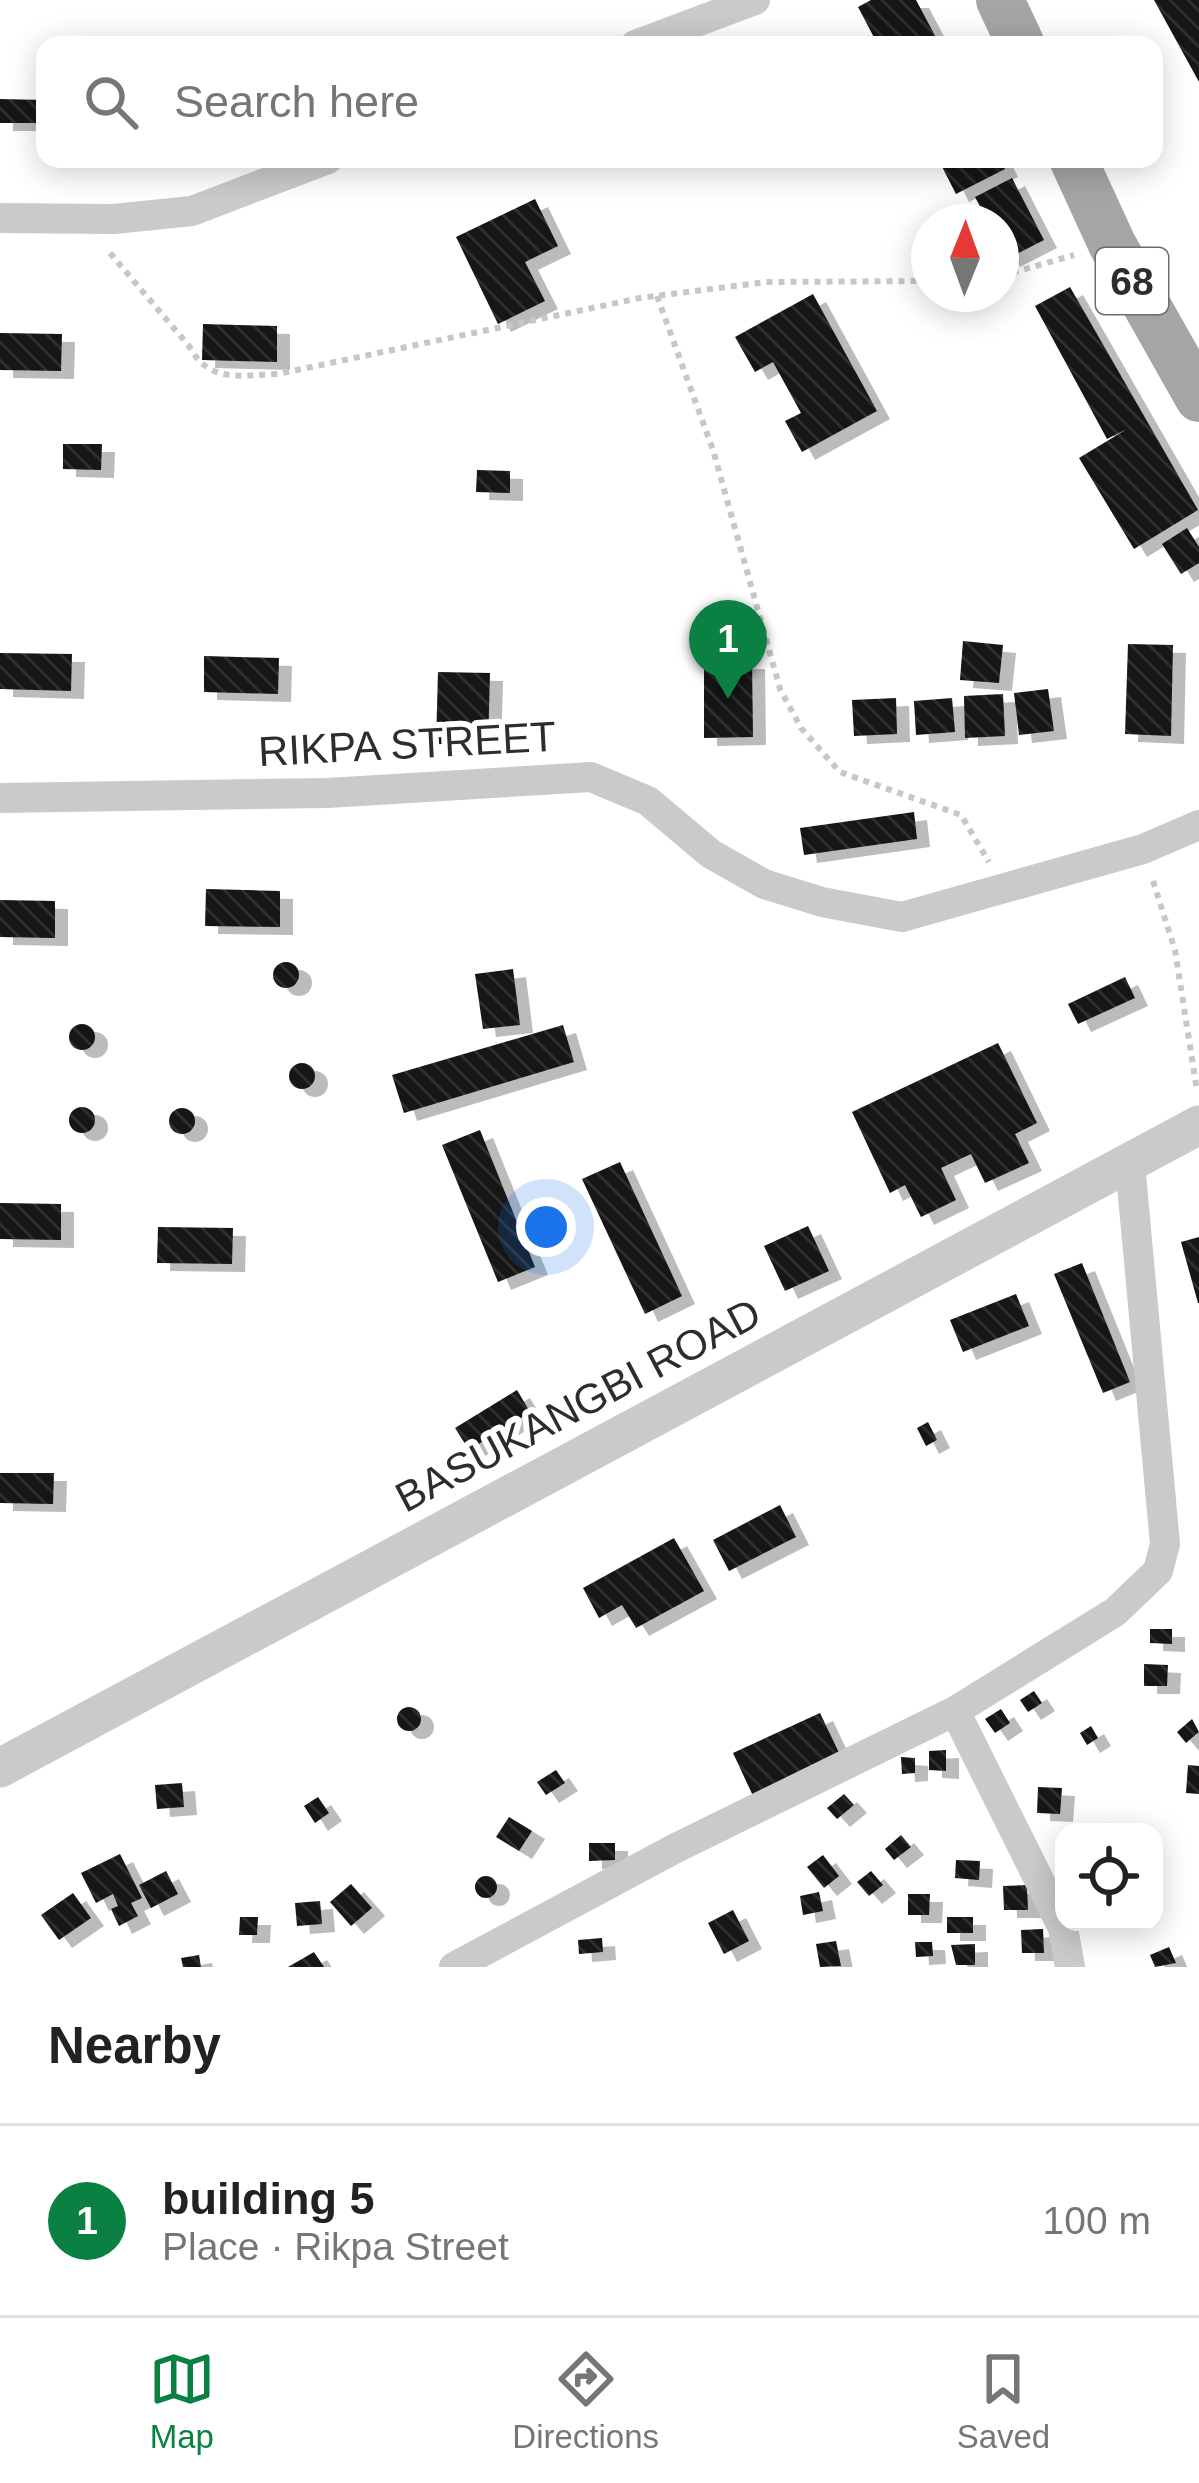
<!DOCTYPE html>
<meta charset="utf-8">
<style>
:root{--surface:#fff;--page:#f2f2f2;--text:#222;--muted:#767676;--line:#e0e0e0;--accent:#0b8043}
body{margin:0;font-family:Arial,sans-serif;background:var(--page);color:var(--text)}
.controls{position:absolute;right:36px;bottom:36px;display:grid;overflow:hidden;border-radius:24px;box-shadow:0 6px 30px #0003}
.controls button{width:108px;height:108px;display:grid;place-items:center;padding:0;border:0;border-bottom:3px solid var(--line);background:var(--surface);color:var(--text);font:60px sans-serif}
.compass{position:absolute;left:911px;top:204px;width:108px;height:108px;border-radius:50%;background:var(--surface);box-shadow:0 6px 30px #0003;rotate:1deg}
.you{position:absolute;left:546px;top:1227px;width:42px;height:42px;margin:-30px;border:9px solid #fff;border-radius:50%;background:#1a73e8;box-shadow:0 0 0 18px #1a73e833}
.badge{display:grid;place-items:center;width:78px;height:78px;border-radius:50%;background:var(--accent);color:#fff;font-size:39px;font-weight:700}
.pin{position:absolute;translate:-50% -99px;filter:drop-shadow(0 3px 6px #0008)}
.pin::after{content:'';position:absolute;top:63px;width:42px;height:36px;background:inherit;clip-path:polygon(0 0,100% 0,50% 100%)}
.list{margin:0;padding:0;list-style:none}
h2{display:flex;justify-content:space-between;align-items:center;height:156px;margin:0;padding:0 48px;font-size:51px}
h2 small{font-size:39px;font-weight:400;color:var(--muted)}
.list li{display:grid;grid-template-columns:78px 1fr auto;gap:36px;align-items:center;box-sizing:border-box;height:192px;padding:0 48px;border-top:3px solid var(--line)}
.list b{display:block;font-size:45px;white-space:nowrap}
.list p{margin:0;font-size:39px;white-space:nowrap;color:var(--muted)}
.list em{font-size:39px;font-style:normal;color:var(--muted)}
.icon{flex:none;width:66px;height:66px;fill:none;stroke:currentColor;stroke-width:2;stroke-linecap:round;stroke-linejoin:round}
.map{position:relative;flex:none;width:1199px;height:1967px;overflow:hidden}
.search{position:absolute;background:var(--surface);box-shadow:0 6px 30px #0003;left:36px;right:36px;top:36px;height:132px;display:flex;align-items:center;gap:30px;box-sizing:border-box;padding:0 42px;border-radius:24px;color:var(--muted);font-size:45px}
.sheet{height:348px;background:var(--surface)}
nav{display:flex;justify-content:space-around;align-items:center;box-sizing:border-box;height:168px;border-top:3px solid var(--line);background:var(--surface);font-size:33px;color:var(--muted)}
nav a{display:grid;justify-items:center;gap:6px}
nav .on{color:var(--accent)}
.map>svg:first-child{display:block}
</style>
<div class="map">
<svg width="1199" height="1967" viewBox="0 0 1199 1967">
<defs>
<pattern id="building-back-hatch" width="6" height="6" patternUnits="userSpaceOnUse" patternTransform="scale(3)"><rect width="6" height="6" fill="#141414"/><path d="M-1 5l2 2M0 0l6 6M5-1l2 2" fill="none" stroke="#2e2e2e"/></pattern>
<filter id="shadow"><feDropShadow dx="13" dy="8" stdDeviation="0" flood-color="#0004"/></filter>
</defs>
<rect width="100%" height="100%" fill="#fff"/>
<path fill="url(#building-back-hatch)" filter="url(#shadow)" d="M871 0H916L940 45H878L858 7Z
M1154 0H1199V82Z
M0 99 45 100V123H0Z
M938 159H1000L1005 169 956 194Z
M1012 178 1044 240 1007 259 1001 247V222H988L975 197Z
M535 199 558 246 525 262 545 301 498 324 456 237Z
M1070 287 1198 510 1134 549 1079 458 1127 429 1107 439 1035 306Z
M813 294 877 411 802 452 785 421 801 413 773 362 755 372 735 337Z
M203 324 277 326V362L202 360Z
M0 333 62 334 61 371 0 370Z
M63 444H102L101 470 63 469Z
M477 470 510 471V493L476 492Z
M1187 528 1199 547V563L1181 574 1162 544Z
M963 641 1003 645 999 683 960 680Z
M1128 644 1173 645 1171 736 1125 734Z
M0 653 72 654 71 691 0 689Z
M204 656 279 658 278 694 204 692Z
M752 661 753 737 704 738V662Z
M438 672 490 673 488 745 436 744Z
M1048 689 1054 731 1019 735 1014 693Z
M1003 694 1005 736 965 738 964 696Z
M896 698 897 734 854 736 852 700Z
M952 698 955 732 916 735 914 701Z
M914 812 917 839 804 855 800 828Z
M206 889 280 891V927L205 926Z
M0 900 55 901V938L0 937Z
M273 975a13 13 0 1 1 26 0a13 13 0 1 1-26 0Z
M513 969 520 1025 483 1029 475 974Z
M1125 977 1135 998 1078 1024 1068 1004Z
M69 1037a13 13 0 1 1 26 0a13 13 0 1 1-26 0Z
M563 1025 574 1062 404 1113 392 1075Z
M998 1043 1037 1123 1015 1134 1029 1163 985 1183 971 1154 941 1168 956 1200 921 1217 905 1185 890 1193 852 1112Z
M289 1076a13 13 0 1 1 26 0a13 13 0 1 1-26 0Z
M69 1120a13 13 0 1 1 26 0a13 13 0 1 1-26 0Z
M169 1121a13 13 0 1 1 26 0a13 13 0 1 1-26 0Z
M480 1130 535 1267 498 1282 442 1145Z
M620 1162 682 1296 645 1314 582 1179Z
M0 1203 61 1204V1240L0 1239Z
M808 1226 829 1271 785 1291 764 1246Z
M158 1227 233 1228 232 1264 157 1263Z
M1199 1237V1303H1198L1181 1242Z
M1082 1263 1130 1382 1103 1393 1054 1274Z
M1016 1294 1029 1326 963 1352 950 1320Z
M517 1390 530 1412 469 1450 455 1428Z
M928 1422 937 1440 926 1446 917 1428Z
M0 1473H54L53 1504 0 1503Z
M780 1505 796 1537 729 1571 713 1540Z
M674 1538 704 1591 636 1628 622 1605 599 1618 583 1588Z
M1150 1629H1172V1644L1150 1643Z
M1144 1664 1168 1665 1167 1686H1144Z
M1034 1691 1042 1703 1028 1712 1020 1700Z
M397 1719a12 12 0 1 1 24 0a12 12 0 1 1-24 0Z
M1001 1709 1010 1723 995 1733 985 1719Z
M820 1713 841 1757 754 1798 733 1753Z
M1192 1719 1199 1732 1186 1743 1177 1732Z
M1091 1726 1098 1738 1087 1745 1080 1733Z
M946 1750V1771L929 1770V1751Z
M901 1757 915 1758V1773L902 1774Z
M1188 1765 1199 1766V1794L1186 1793Z
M556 1770 565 1783 546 1795 537 1782Z
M182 1783 184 1807 157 1809 155 1785Z
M1038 1787 1062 1788 1060 1814 1037 1813Z
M844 1794 854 1805 837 1819 827 1808Z
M318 1797 329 1813 315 1823 304 1806Z
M509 1817 532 1831 519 1851 496 1837Z
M901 1835 911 1847 894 1860 885 1849Z
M589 1843H615V1860L589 1861Z
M120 1854 142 1898 131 1903 138 1916 119 1926 111 1909 118 1906 113 1894 96 1903 81 1873Z
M823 1855 839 1876 824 1888 807 1867Z
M956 1860 980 1861 979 1880 955 1878Z
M166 1871 178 1894 151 1908 139 1885Z
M871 1871 883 1885 869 1896 857 1882Z
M475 1887a11 11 0 1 1 22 0a11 11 0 1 1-22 0Z
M351 1884 372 1908 351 1926 330 1902Z
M1027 1885 1028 1910H1004L1003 1886Z
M819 1892 823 1911 803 1915 800 1896Z
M73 1893 91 1918 59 1940 41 1915Z
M908 1894H930L929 1915H908Z
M320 1901 322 1924 297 1926 295 1903Z
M733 1910 749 1941 724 1954 708 1923Z
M240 1917H258L257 1935H239Z
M947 1917H973V1933H947Z
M1043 1929 1044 1953H1022L1021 1930Z
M602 1938 603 1952 579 1954 578 1940Z
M836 1941 841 1966 820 1967 816 1944Z
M915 1942H932L933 1956 916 1957Z
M975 1944V1965H956L951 1945Z
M1169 1947 1176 1963 1155 1967 1150 1955Z
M314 1952 324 1967H288Z
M199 1955 201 1967H183L181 1958Z"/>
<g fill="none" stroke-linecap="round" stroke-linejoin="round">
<path stroke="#c7c7c7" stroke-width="6" stroke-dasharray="6 6" stroke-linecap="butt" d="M110 253 189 346C209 384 241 375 278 374L640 298 766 282 929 281
M1001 276 1074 255
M657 296 713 450 780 689 801 728 840 772 961 815 989 862
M1153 881 1175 950 1197 1091"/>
<path stroke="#cacaca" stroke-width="30" d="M635 45 755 0
M0 218 114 219 192 211 328 159
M0 798 327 793 591 777 648 801 711 854 764 884 822 902 902 917 1143 849 1199 825
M454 1967 674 1849 955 1711
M1070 1967 1063 1928 955 1711 1115 1612 1158 1571 1165 1544 1130 1164"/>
<path stroke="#cacaca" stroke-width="39" d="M0 1768 1199 1125"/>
<path stroke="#a5a5a5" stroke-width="48" d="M1000 0 1021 45
M1073 159 1112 244 1199 398"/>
</g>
<g text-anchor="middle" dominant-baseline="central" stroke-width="12" stroke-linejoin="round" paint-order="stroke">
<rect fill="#fff" stroke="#6c6c6c" stroke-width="3" x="1096" y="248" width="72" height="66" rx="9"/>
<g font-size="39" font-weight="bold" fill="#2d2d2d">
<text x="1132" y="281">68</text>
</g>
<g font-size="42" fill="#2d2d2d" stroke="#fff">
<text transform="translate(407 744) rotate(-3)">RIKPA STREET</text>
<text transform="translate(578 1405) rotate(-28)">BASUKANGBI ROAD</text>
</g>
</g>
</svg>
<div class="controls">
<button><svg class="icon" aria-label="locate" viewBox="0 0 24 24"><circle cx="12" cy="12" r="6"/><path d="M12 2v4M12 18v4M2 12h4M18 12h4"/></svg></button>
</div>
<svg class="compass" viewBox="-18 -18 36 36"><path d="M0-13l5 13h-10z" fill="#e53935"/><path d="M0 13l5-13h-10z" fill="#767676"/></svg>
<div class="you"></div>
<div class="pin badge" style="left:728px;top:699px">1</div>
<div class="search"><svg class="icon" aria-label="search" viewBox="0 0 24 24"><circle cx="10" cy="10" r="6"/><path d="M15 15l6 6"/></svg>Search here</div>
</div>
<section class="sheet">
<h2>Nearby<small></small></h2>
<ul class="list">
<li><span class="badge">1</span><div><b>building 5</b><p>Place · Rikpa Street</p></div><em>100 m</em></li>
</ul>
</section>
<nav>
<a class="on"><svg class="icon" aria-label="map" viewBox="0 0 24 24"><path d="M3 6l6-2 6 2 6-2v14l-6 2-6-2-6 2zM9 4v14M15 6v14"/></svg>Map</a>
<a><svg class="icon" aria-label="directions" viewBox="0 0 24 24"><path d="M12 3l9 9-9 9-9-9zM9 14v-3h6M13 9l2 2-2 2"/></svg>Directions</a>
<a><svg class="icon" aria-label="saved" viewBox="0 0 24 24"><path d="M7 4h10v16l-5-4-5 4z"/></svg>Saved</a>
</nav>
